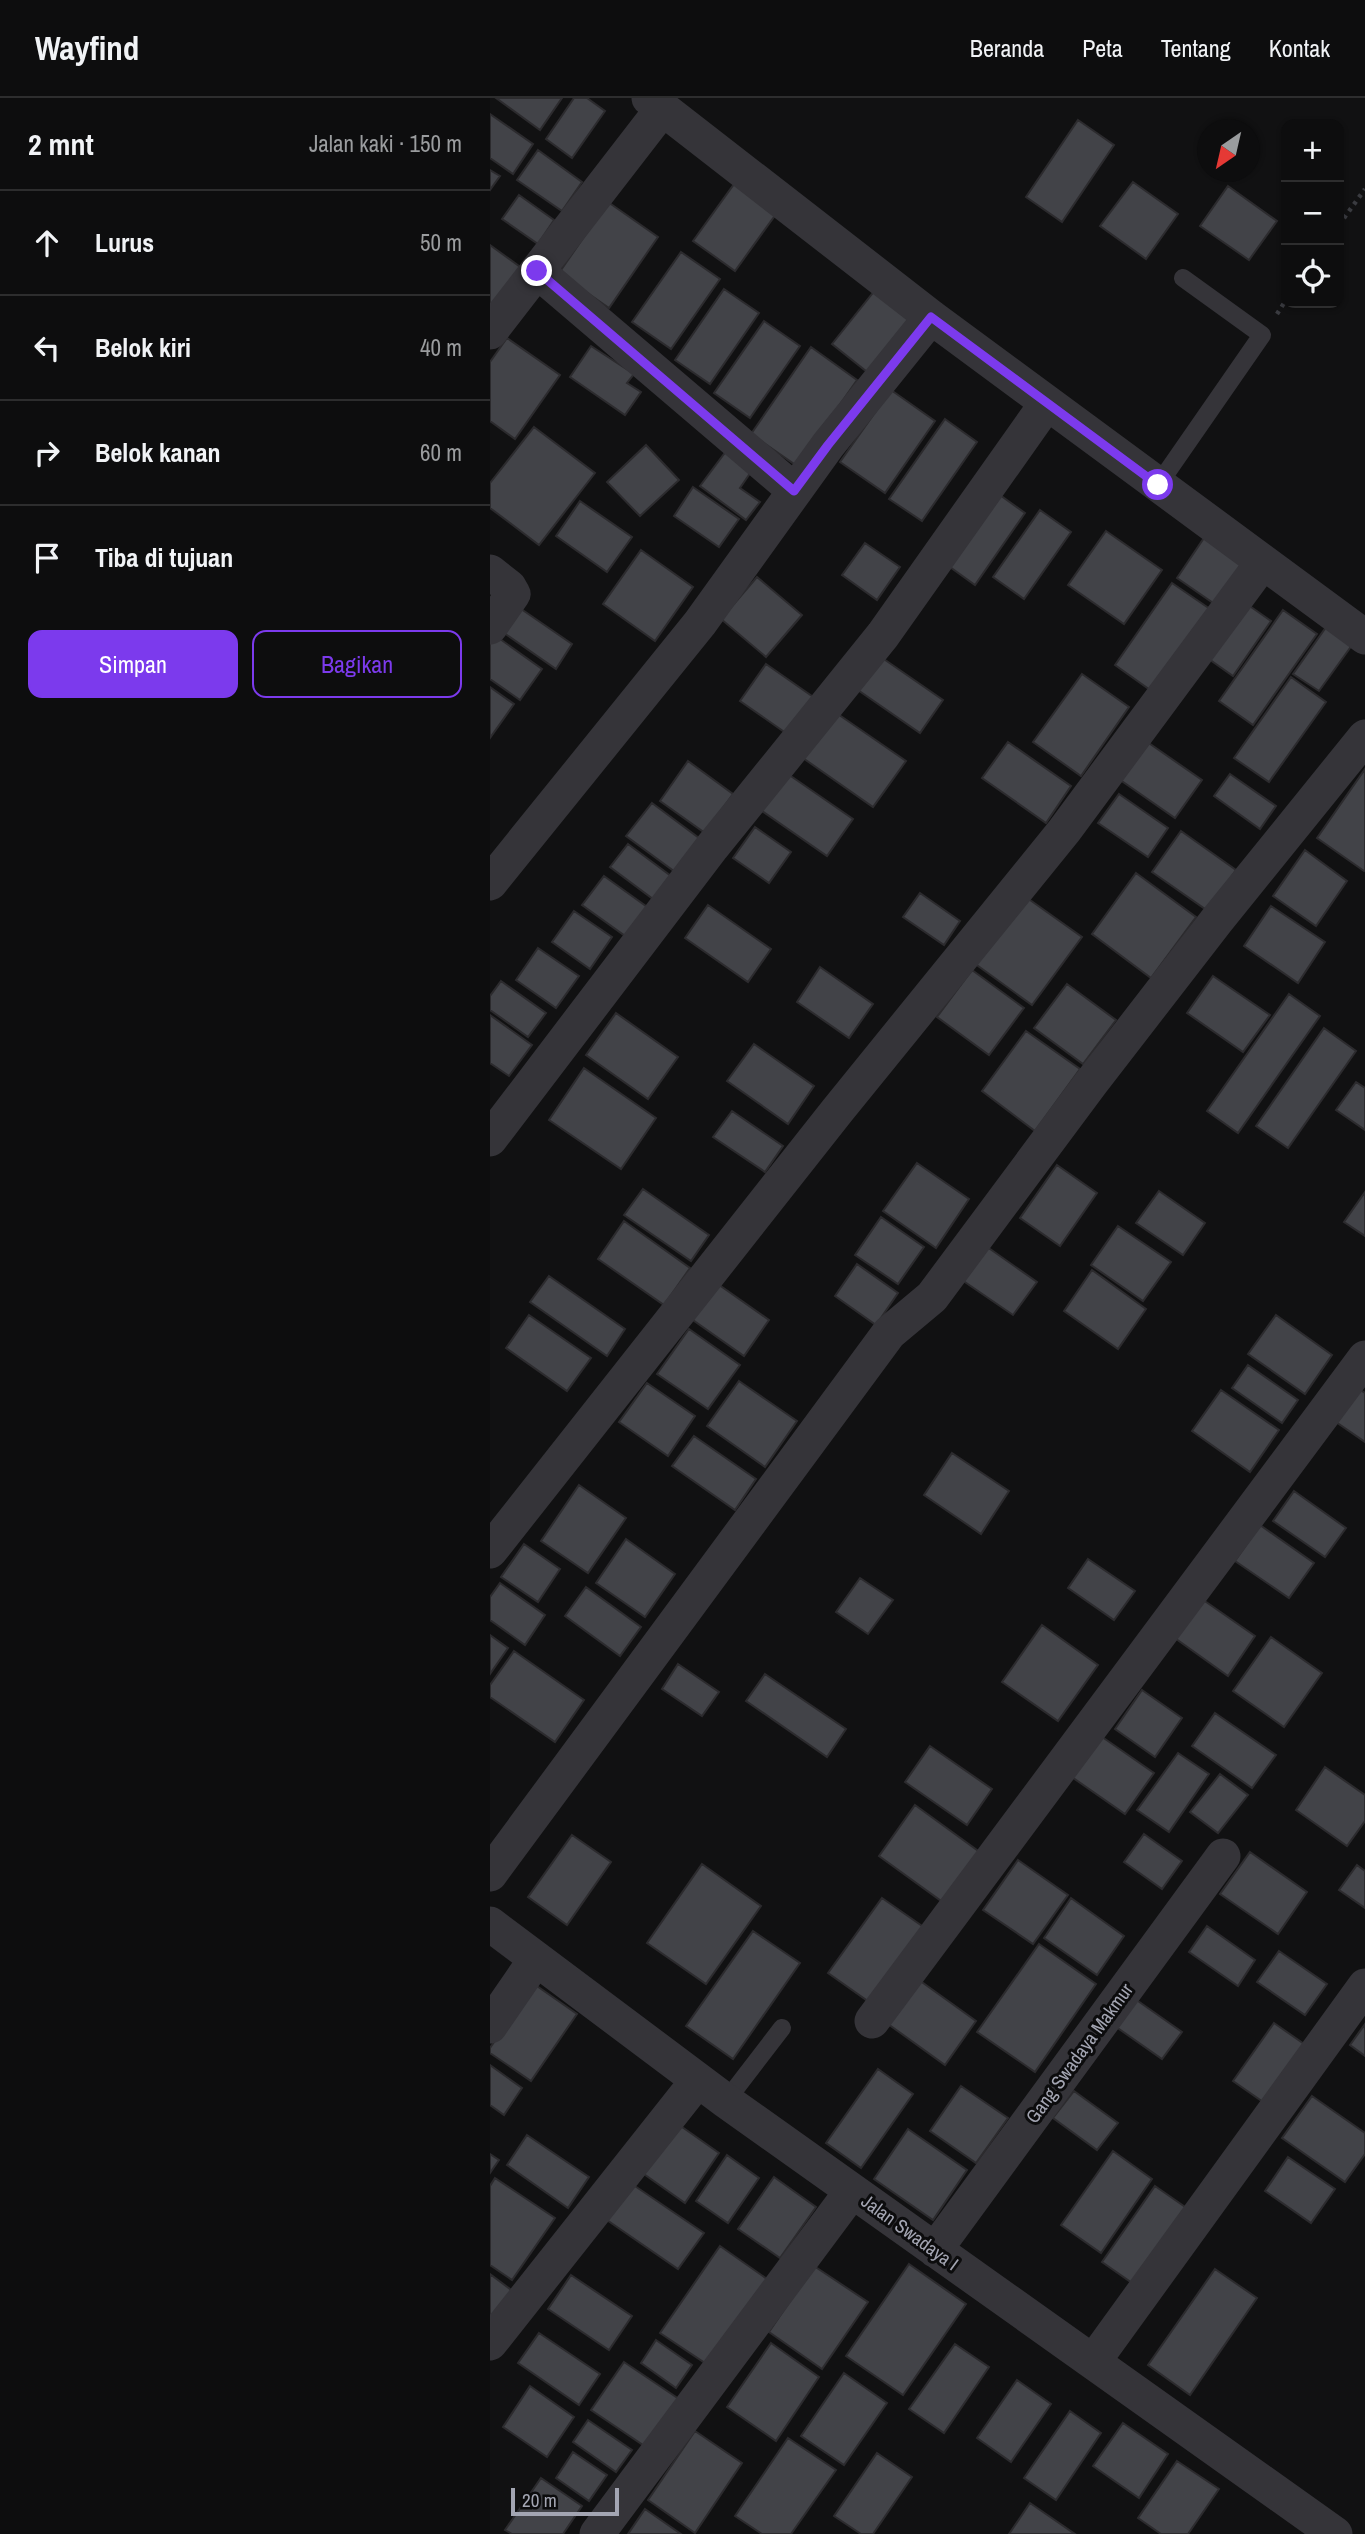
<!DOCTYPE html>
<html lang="id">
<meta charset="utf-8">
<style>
:root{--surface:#0d0d0e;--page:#161617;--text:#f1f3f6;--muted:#9a9c9e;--line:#2d2d2e;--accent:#7c3aed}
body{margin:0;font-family:"Archivo Narrow",sans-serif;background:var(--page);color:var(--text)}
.controls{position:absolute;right:21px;top:21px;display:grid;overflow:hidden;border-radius:14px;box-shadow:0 2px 5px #0004}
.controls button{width:63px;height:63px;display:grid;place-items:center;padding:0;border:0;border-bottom:2px solid var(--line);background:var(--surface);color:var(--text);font:35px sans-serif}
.compass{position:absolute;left:707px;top:21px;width:63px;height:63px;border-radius:50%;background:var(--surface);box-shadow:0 2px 5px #0004;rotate:214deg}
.scale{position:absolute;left:21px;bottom:18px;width:108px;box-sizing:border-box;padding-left:7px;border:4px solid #a3a5b2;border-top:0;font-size:19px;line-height:24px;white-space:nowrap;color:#a3a5b2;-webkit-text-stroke:5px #0c0c0d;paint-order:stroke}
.stop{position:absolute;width:21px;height:21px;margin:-16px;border:5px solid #7c3aed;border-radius:50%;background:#fff}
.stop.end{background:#7c3aed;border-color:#fff;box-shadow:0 2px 7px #0008}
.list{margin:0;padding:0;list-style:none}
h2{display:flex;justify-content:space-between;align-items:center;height:91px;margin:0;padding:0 28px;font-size:30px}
h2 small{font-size:23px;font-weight:400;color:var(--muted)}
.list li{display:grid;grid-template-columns:46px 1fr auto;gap:21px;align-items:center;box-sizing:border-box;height:105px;padding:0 28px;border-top:2px solid var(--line)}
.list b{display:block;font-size:26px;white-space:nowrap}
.list em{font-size:23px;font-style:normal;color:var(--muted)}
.actions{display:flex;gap:14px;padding:21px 28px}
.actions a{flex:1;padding:16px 0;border:2px solid var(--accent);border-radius:14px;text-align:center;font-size:24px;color:var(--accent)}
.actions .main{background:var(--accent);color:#fff}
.icon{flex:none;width:38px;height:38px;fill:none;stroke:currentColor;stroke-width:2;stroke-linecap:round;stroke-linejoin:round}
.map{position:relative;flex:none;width:875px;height:2436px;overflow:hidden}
header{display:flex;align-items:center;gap:42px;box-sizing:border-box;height:98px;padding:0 35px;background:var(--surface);border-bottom:2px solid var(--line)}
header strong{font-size:33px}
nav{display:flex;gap:38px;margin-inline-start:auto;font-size:24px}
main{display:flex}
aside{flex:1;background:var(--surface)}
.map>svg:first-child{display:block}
</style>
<header>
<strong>Wayfind</strong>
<nav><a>Beranda</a><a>Peta</a><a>Tentang</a><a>Kontak</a></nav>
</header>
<main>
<aside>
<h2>2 mnt<small>Jalan kaki · 150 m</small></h2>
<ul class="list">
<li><svg class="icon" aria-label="ahead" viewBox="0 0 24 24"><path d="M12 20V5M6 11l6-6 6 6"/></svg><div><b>Lurus</b></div><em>50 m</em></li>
<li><svg class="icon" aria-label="left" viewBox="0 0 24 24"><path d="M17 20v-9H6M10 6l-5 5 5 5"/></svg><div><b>Belok kiri</b></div><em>40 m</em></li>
<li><svg class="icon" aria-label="right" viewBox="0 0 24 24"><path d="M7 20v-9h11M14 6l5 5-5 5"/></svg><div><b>Belok kanan</b></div><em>60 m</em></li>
<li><svg class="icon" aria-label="arrive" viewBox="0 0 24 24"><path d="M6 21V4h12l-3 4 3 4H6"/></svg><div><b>Tiba di tujuan</b></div></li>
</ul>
<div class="actions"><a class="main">Simpan</a><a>Bagikan</a></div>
</aside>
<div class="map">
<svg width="875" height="2436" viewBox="0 0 875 2436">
<rect width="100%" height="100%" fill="#111112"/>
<path fill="#424348" stroke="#2c2b2e" stroke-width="2" d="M6 0H72L50 32Z
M84 0H97L115 13 82 60 56 41Z
M0 16 43 46 23 76 0 60Z
M588 22 624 47 572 124 536 99Z
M48 52 92 84 72 113 27 82Z
M0 72 10 78 0 92Z
M247 82 289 112 245 173 203 143Z
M643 84 688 116 656 161 610 128Z
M738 88 787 123 759 162 710 128Z
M29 97 64 122 48 146 12 121Z
M118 104 168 139 119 210 69 175Z
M0 147 33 171 0 209Z
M191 154 230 181 181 251 142 224Z
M390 186 433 220 386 281 342 246Z
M234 191 269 215 220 286 185 262Z
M274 223 310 248 260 320 224 295Z
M17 240 70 277 25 341 0 323V264Z
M101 248 144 276 137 285 151 294 135 317 80 279Z
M321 249 367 282 307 368 261 336Z
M401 292 445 323 395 395 350 364Z
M455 321 487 344 432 423 399 401Z
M44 329 105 375 49 447 0 410V385Z
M156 347 189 382 150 418 117 384Z
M237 352 263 371 250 390 270 404 256 422 210 388Z
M203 389 249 421 229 449 184 418Z
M503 392 535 415 485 487 453 464Z
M90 403 142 439 117 474 66 438Z
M550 412 581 434 534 501 503 479Z
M616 433 672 472 634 526 578 487Z
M718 434 760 463 729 509 687 480Z
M375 445 410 469 387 502 352 477Z
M151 452 203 489 165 543 113 506Z
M267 479 312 517 276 559 231 521Z
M682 485 720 511 663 594 625 567Z
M21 504 82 546 66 571 4 528Z
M754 504 781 523 743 578 716 559Z
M793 512 827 536 763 627 729 603Z
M839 525 865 543 829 593 803 576Z
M3 536 52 571 30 602 0 581V540Z
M388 557 453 602 430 635 365 590Z
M276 566 329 603 303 640 250 603Z
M592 576 639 609 591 678 543 644Z
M801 579 836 604 779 684 744 660Z
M0 589 24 606 0 640Z
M342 612 416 663 383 709 310 658Z
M653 641 712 682 685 720 626 679Z
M518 644 581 688 556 725 492 680Z
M198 663 243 696 215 735 170 703Z
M875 671V772L874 773 827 740Z
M295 674 363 721 337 758 269 711Z
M740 676 786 708 770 731 724 698Z
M629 696 678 730 658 759 608 725Z
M162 705 217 746 192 779 136 738Z
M265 729 301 754 279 785 243 760Z
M691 733 746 772 718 813 662 774Z
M138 746 185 781 167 804 120 769Z
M815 752 857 783 826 828 783 798Z
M646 775 706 819 661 880 602 836Z
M114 778 160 811 138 840 92 807Z
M430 795 470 823 454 847 413 819Z
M533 797 592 839 542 907 484 865Z
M218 807 281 851 258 884 195 840Z
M781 808 835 844 808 885 754 848Z
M84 813 122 839 100 871 62 844Z
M48 850 89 878 66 910 26 882Z
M330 869 383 906 359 940 307 904Z
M482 872 534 910 499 957 447 919Z
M723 878 780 917 753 954 697 915Z
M11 883 56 915 38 939 0 912V898Z
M577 886 626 922 593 966 544 930Z
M799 896 830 918 748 1035 717 1013Z
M126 915 188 959 158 1001 96 957Z
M0 917 42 947 19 978 0 965Z
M834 930 866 953 798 1050 766 1028Z
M536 933 590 971 545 1033 492 993Z
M264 946 324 988 298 1026 237 983Z
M94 970 166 1020 131 1071 59 1022Z
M866 984 875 990V1032L846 1012Z
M242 1013 293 1048 275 1074 223 1039Z
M427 1065 479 1101 446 1150 393 1113Z
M567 1067 607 1095 570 1148 530 1120Z
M153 1091 219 1137 201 1163 134 1117Z
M669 1093 715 1125 693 1157 646 1125Z
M875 1094V1138L854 1124Z
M391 1119 434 1149 408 1186 365 1157Z
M134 1123 200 1170 174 1207 108 1161Z
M628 1128 681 1164 653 1203 601 1167Z
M493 1146 547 1184 523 1217 469 1180Z
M367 1166 408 1195 386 1227 345 1198Z
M602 1172 656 1211 628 1251 574 1213Z
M59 1178 135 1231 117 1258 40 1204Z
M225 1184 279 1222 254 1258 200 1220Z
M39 1217 101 1260 77 1293 16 1250Z
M786 1217 842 1257 815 1296 758 1256Z
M199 1231 250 1267 218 1311 167 1276Z
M758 1267 808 1302 792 1325 742 1290Z
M249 1283 307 1323 275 1369 217 1328Z
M157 1285 205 1318 178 1358 129 1324Z
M869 1291 875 1295V1344L846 1324Z
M731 1292 789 1332 760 1374 702 1333Z
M204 1338 266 1381 245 1412 182 1368Z
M462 1355 519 1393 491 1436 434 1397Z
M89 1387 136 1420 98 1475 51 1443Z
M804 1393 856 1430 835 1459 783 1423Z
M770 1427 824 1465 799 1500 745 1463Z
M136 1441 185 1476 155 1519 106 1485Z
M34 1446 70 1471 48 1504 11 1479Z
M598 1461 645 1493 624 1522 578 1490Z
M370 1480 403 1502 378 1536 346 1514Z
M10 1485 55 1517 35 1547 0 1522V1499Z
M96 1489 151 1529 130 1558 75 1518Z
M709 1499 765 1538 738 1578 682 1538Z
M552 1527 608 1567 568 1623 512 1584Z
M0 1537 18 1550 0 1576Z
M781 1539 832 1575 794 1629 743 1593Z
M24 1553 94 1602 65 1644 0 1599V1587Z
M188 1566 229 1594 212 1618 172 1591Z
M275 1576 356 1631 337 1659 256 1603Z
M652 1592 692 1620 665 1659 625 1631Z
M725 1615 786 1657 762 1690 702 1648Z
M605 1634 664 1675 635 1716 576 1675Z
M440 1648 502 1691 477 1727 415 1684Z
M688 1655 719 1676 679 1734 647 1712Z
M835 1669 875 1697V1723L857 1748 806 1712Z
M730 1676 758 1697 728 1735 700 1714Z
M425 1707 491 1755 454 1805 389 1758Z
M654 1736 692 1763 672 1791 634 1764Z
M82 1737 121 1764 77 1827 38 1799Z
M760 1754 817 1794 788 1836 730 1796Z
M528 1762 578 1797 543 1846 493 1812Z
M212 1766 271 1808 216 1886 157 1845Z
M867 1767 875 1773V1810L849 1792Z
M392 1800 435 1830 382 1906 338 1875Z
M581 1800 634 1838 607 1877 554 1840Z
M717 1828 765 1862 748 1888 699 1854Z
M263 1833 310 1865 243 1961 196 1928Z
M549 1846 606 1886 545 1974 487 1934Z
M789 1853 837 1886 815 1917 767 1884Z
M429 1882 486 1923 455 1967 398 1926Z
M44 1886 87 1916 41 1983 0 1955V1950Z
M638 1896 692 1934 672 1961 619 1924Z
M784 1925 817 1948 776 2006 743 1983Z
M875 1926V1958L860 1947Z
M0 1967 32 1990 14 2017 0 2007Z
M388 1971 423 1996 371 2070 336 2045Z
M471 1988 518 2020 486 2065 440 2033Z
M584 1993 628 2025 607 2052 563 2020Z
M822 1998 875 2035V2056L855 2084 792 2040Z
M185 2024 229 2055 195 2105 151 2074Z
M418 2031 477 2072 443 2122 384 2081Z
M37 2037 99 2079 78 2110 17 2067Z
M623 2053 662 2081 611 2155 571 2127Z
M0 2056 9 2062 0 2075Z
M237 2057 269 2080 238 2125 206 2103Z
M798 2059 845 2091 821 2125 775 2093Z
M284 2079 326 2109 290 2160 248 2131Z
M5 2080 65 2120 22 2182 0 2167V2088Z
M139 2084 214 2135 188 2171 114 2120Z
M665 2088 698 2111 645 2187 612 2164Z
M230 2148 277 2181 218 2267 170 2235Z
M419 2166 476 2206 413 2297 356 2258Z
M324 2168 378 2204 332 2271 279 2234Z
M725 2171 767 2200 700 2297 658 2267Z
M0 2176 24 2194 0 2222Z
M81 2177 142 2218 119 2252 58 2211Z
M49 2235 110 2276 89 2307 28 2265Z
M166 2242 202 2267 186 2290 151 2265Z
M281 2245 329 2279 286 2343 237 2309Z
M465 2246 499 2269 454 2335 419 2311Z
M134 2264 189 2301 156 2349 101 2312Z
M354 2275 397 2305 354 2367 311 2338Z
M527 2282 561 2306 521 2364 487 2340Z
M40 2288 84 2319 57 2359 13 2329Z
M580 2313 611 2335 566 2402 534 2380Z
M98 2322 142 2352 126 2374 83 2344Z
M633 2325 678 2356 649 2400 603 2368Z
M205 2333 252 2365 205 2435 158 2402Z
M298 2340 346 2372 301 2436H272L245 2418Z
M83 2354 117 2377 99 2403 66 2380Z
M387 2355 422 2379 383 2436H371L344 2418Z
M687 2363 729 2391 698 2436H671L648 2420Z
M51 2380 92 2408 73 2436H22L15 2432Z
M540 2405 585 2436H519Z
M155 2411 191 2436H138Z"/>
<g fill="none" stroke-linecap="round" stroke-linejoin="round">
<path stroke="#3a3b40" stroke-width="4.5" stroke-dasharray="3.5 5" stroke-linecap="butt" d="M849 127 875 91
M787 216 796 202"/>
<path stroke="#353439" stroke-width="18" d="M668 387 772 237 693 180
M236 2003 292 1930"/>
<path stroke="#353439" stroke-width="35" d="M159 0 441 219 875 539
M47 173 305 393
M0 234 173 10
M0 474 19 489 23 496 0 529
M0 785 210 525 338 347 441 219
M0 1041 222 749 393 537 557 305
M0 1453 347 1013 574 733 773 464
M0 1776 399 1235 442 1199 601 985 727 822 875 639
M0 1826 236 2003 845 2436
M382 1923 875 1260
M0 1928 46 1861
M445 2152 733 1758
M0 2245 208 1982
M603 2264 875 1888
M107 2436 362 2093"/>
</g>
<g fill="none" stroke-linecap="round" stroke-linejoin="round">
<path stroke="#7c3aed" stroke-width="9" d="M47 173 304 393 338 347 441 219 668 387"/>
</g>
<g text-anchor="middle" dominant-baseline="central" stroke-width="6" stroke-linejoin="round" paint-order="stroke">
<g font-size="19" fill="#a3a5b2" stroke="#0c0c0d">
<text transform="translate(589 1955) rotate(-54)">Gang Swadaya Makmur</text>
<text transform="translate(420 2134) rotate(36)">Jalan Swadaya I</text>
</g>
</g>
</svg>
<div class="controls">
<button>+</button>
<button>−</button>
<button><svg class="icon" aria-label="locate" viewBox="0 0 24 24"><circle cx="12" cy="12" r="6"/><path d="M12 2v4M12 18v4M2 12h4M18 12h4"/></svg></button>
</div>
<svg class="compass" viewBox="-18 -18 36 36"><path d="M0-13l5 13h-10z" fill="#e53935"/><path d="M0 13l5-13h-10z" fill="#9a9c9e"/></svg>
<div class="scale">20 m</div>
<div class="stop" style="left:668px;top:387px"></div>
<div class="stop end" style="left:47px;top:173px"></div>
</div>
</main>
